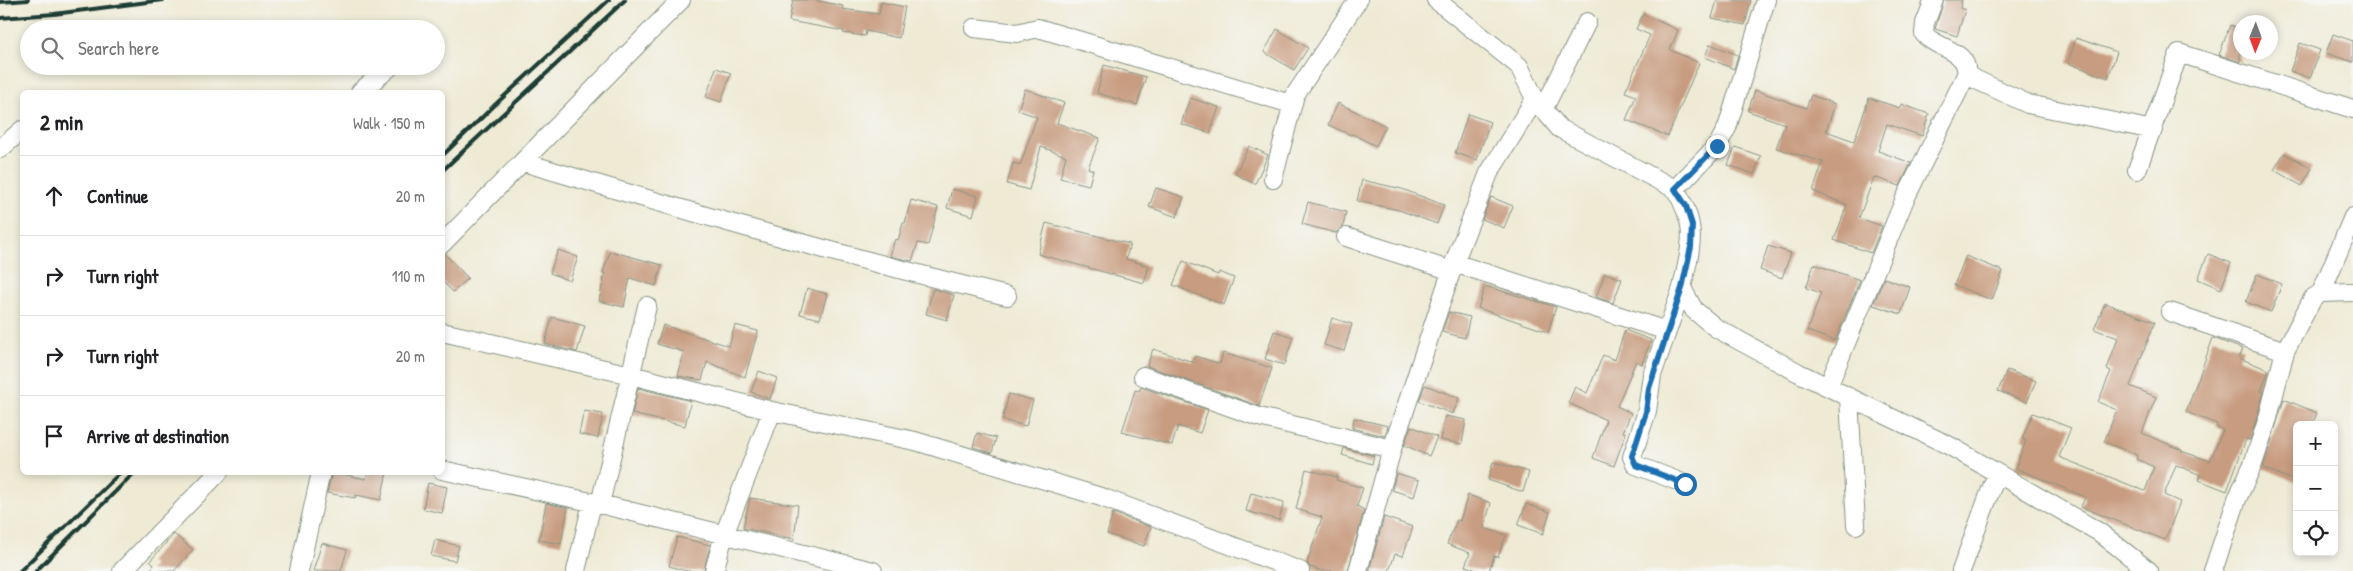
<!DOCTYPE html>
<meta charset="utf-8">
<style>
:root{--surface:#fff;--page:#f2f2f2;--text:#202124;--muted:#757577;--line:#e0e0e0}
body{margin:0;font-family:"Patrick Hand",sans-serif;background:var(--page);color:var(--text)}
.controls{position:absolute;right:15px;bottom:15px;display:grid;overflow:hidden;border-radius:8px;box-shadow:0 2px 8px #0003}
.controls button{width:45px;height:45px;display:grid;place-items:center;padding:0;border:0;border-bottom:1px solid var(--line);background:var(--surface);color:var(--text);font:25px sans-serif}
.compass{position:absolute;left:2233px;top:15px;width:45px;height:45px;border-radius:50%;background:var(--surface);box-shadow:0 2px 8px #0003;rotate:181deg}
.stop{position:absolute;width:15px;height:15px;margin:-11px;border:4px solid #1f6fb2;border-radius:50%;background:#fff}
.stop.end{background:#1f6fb2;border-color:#fff;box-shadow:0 1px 5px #0008}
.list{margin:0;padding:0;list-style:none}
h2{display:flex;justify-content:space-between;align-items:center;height:65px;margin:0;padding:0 20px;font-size:21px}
h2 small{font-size:16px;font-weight:400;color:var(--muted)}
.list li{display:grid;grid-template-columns:32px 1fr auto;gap:15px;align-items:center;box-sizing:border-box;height:80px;padding:0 20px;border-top:1px solid var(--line)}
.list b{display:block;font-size:19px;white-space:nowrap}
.list em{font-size:16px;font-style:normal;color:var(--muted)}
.icon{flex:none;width:28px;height:28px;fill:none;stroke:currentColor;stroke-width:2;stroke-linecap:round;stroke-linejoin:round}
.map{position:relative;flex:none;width:2353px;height:571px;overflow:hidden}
.search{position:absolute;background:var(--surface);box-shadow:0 2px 8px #0003;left:20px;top:20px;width:425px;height:55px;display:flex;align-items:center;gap:12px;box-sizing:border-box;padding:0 18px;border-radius:28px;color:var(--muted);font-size:19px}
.panel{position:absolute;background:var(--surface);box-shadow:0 2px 8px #0003;left:20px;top:90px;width:425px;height:385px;border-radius:8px}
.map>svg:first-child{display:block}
</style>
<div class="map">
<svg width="2353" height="571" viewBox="0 0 2353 571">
<rect width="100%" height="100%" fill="#f6f6f2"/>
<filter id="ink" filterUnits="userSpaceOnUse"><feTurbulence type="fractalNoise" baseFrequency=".02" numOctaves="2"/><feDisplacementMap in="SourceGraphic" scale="10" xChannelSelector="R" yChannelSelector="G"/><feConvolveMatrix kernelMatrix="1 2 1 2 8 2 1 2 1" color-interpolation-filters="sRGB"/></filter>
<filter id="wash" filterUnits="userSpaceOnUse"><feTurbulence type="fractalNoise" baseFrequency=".0096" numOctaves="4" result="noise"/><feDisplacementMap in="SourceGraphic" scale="20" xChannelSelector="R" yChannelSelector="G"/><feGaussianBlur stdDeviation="1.12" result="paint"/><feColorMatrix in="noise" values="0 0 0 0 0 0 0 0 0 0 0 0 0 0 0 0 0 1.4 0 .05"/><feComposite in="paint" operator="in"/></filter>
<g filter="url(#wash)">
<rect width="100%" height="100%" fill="#eeead4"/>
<g id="blocks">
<path fill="#c89c80" d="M793 0H814L843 6 842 9 879 14 881 2 905 7 899 38 866 31 865 36 843 33 844 31 789 21Z
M1717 0H1751L1745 25 1712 18Z
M1944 0H1962L1960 8 1965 10 1957 36 1935 29Z
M1643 14 1678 30 1670 50 1699 63 1668 136 1626 120 1636 96 1625 92 1650 35 1636 29Z
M2230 25 2240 29V62L2219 55Z
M1277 29 1308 48 1294 70 1264 52Z
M2333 34 2353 41V62L2326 53Z
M2076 38 2117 52 2108 78 2068 63Z
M2300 43 2320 50 2310 78 2290 71Z
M1710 44 1738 55 1734 69 1705 57Z
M1104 65 1146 77 1137 105 1097 93Z
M716 68 731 73 721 102 706 97Z
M1025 89 1064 103 1057 123 1100 138 1088 168 1093 170 1089 185 1060 178 1066 156 1041 147 1029 190 1007 184 1013 163 1020 165 1037 117 1018 110Z
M1755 90 1806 108 1811 95 1835 104 1826 131 1854 141 1869 98 1900 108 1901 104 1929 114 1922 136 1887 124 1878 151 1911 163 1900 186 1874 177 1859 218 1882 226 1871 253 1834 240 1847 205 1813 191 1823 162 1776 148 1785 124 1748 111Z
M1190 98 1219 107 1210 133 1181 124Z
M1338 103 1386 126 1376 146 1352 134 1351 135 1328 125Z
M1468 114 1490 122 1477 160 1455 153Z
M1249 146 1268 155 1255 184 1235 174Z
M1735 147 1761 156 1754 174 1728 165Z
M2284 153 2312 168 2302 186 2274 170Z
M1362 180 1402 189 1444 205 1437 224 1399 210 1357 201Z
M1156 188 1184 197 1177 217 1149 207Z
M952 189 978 196 973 216 947 208Z
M1491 197 1513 206 1504 228 1482 219Z
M911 200 938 207 928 245 918 243 912 261 890 256 895 239 898 240 903 223H905Z
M1308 202 1346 212 1343 227 1336 233 1302 224Z
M1046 223 1130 244 1126 259 1149 266 1144 283 1038 254Z
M1768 246 1791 253 1782 278 1760 270Z
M558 250 578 257 570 281 550 273Z
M610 251 662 265 656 286 630 278 624 307 599 301 605 273H603Z
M442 254H445L468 278 453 292 442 281Z
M2208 254 2231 263 2221 289 2198 279Z
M1966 256 2003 271 1992 300 1954 285Z
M1183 261 1218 275 1219 272 1234 278 1224 305 1173 285Z
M1814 264 1860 280 1835 341 1807 331 1821 293 1806 288Z
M1605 273 1622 279 1613 303 1596 297Z
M2257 274 2282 284 2271 312 2246 302Z
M1884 278 1910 287 1901 314 1873 305Z
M1485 286 1556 307 1548 332 1478 308Z
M807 288 827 294 820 319 800 314Z
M933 289 954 295 947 320 926 314Z
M2105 303 2155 322 2130 386 2156 397 2142 433 2182 450 2181 451 2210 461 2223 430 2216 427 2217 424 2186 412 2213 338 2243 349 2239 358 2269 370 2261 391 2264 392 2250 440 2246 439 2227 491 2199 480 2201 475 2176 465 2164 495 2180 502 2165 540 2081 507 2085 497 2015 468 2026 441 2022 439 2033 413 2071 428 2059 457 2145 491 2154 467 2136 459 2137 455 2104 442 2117 410 2098 402 2111 371 2107 369 2118 338 2094 329Z
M1449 312 1470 317 1465 338 1442 332Z
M552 317 585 326 577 352 545 344Z
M1332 318 1352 324 1344 351 1324 345Z
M663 325 729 346 735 325 758 331 745 377 707 362 702 380 678 376 684 352 657 344Z
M1625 330 1651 340 1642 364 1636 361 1617 406 1631 413 1623 432 1626 433 1614 466 1593 458 1606 420 1568 403 1575 387 1587 393 1603 355 1615 360Z
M1274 331 1293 337 1284 365 1265 359Z
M1153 349 1193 362 1195 356 1220 364 1223 353 1272 368 1259 406 1147 366Z
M2007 370 2036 381 2027 402 1998 391Z
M759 371 777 378 770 399 751 392Z
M1425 385 1459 398 1453 414 1419 401Z
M1141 387 1208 410 1200 433 1178 426 1172 445 1122 432 1135 390 1139 391Z
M638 388 691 401 685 426 632 414Z
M1009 394 1033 400 1026 426 1002 420Z
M2284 399 2317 413 2312 425H2297V482L2263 468Z
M584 411 603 414 598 438 579 434Z
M1445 416 1466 420 1462 444 1440 440Z
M1354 418 1388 426 1385 436 1352 428Z
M1411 426 1437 437 1429 456 1404 445Z
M977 433 996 438 992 453 973 447Z
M1344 448 1374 456 1372 464 1342 455Z
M1493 462 1529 472 1523 492 1488 480Z
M1306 469 1337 477 1336 480 1363 488 1357 506 1364 510 1348 571H1322L1310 567 1307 563 1322 517 1296 509Z
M332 472 366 479 367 472H387L381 500 356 495 355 498 327 493Z
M1396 473 1419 480 1414 497 1392 490Z
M428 483 447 487 442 513 423 509Z
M1251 493 1284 502 1279 520 1246 511Z
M1468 495 1491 503 1484 528 1506 535 1498 557 1494 556 1489 571H1479L1465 566 1470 553 1447 544 1457 520 1460 521Z
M750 498 798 505 794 539 743 528Z
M546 503 568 508 561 544 539 540Z
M1526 504 1550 512 1543 534 1518 525Z
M1113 513 1151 527 1144 546 1107 534Z
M1384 517 1413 527 1403 556 1395 554 1389 571H1369Z
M174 534 193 550 174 571H149L154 565 150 561Z
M677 537 710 545 704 571H687L669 566Z
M435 540 459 546 455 561 431 556Z
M322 543 347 550 341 571H313Z"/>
</g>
</g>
<g filter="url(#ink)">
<use href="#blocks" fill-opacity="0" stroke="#869484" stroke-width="1"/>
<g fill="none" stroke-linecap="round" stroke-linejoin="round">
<defs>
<path id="minor" d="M1436 0 1519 66 1535 99 1559 128 1675 189C1699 227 1691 246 1682 288L1694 310 1716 328 1799 373 1950 446 2099 532 2149 571
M974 28 1017 33 1038 28 1291 104
M1966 75 2028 104 2153 130
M360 92 391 66
M1543 110 1587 22
M0 149 22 130
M523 162C683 210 844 257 1007 296
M2137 170 2179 53 2353 109
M1273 179 1295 95 1358 0
M1675 189 1717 146 1727 128 1766 0
M1346 237 1452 271
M442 244 681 0
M1454 263 1667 331
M1682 288 1652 375 1647 411 1632 457 1636 465 1685 484
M2321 293 2353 217
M2170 312 2285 351
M442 332 631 375 772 411 915 441 1101 497 1300 571
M1143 376 1259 417 1392 449
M1828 387 1904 201 1966 75C1970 50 1936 49 1924 34L1925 23 1934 0
M1849 397 1856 525
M442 470 600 504 873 571
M600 504 647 306
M122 571 219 472
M299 571 321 472
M576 571 592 503
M714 571 724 535 772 411
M1358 571 1392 449 1454 263 1489 173 1535 99
M1961 571 1997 473
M2213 571 2237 499 2253 464 2268 418 2285 351 2313 298 2321 293 2353 292"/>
</defs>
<use href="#minor" stroke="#869484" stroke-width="20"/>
<use href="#minor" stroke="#fff" stroke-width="18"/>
<path stroke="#1f3d34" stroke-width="4" d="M0 2 28 0
M0 18 54 14 163 0
M442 156 499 101 609 0
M442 171 625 0
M20 571 121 472
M36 571 135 472"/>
</g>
</g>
<g fill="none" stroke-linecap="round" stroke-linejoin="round" filter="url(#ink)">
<path stroke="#1f6fb2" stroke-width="6" d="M1685 484 1636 465 1632 456 1646 412 1649 388 1682 288 1691 247 1692 225 1686 206 1675 189 1717 146"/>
</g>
</svg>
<div class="controls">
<button>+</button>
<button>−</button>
<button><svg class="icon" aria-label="locate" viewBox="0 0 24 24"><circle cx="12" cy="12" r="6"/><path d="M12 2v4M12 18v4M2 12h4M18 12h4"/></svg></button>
</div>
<svg class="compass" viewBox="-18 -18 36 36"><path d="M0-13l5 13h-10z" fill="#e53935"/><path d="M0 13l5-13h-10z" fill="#757577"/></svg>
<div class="stop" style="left:1685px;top:484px"></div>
<div class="stop end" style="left:1717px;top:146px"></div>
<div class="search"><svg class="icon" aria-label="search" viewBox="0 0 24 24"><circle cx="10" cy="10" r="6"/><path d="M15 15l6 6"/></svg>Search here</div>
<section class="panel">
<h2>2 min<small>Walk · 150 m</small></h2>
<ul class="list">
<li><svg class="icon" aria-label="ahead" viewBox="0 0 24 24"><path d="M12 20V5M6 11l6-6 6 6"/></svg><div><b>Continue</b></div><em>20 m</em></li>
<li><svg class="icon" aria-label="right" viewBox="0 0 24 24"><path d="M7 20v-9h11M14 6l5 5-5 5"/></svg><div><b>Turn right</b></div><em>110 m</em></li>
<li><svg class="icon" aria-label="right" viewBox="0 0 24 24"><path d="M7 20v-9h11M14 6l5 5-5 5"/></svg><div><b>Turn right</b></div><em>20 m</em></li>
<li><svg class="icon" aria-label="arrive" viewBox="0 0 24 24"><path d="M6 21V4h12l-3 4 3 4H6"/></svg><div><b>Arrive at destination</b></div></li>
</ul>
</section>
</div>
